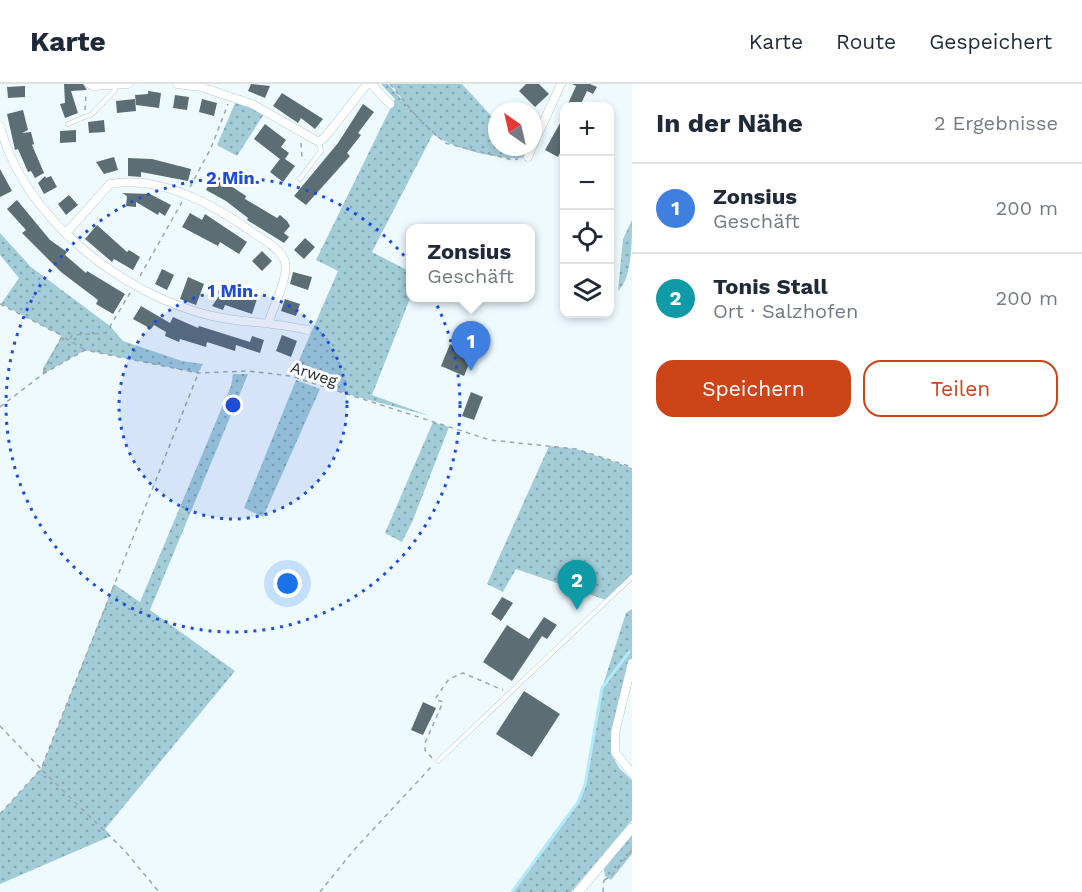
<!DOCTYPE html>
<html lang="de">
<meta charset="utf-8">
<style>
:root{--surface:#fff;--page:#f6f6f7;--text:#1f2937;--muted:#747a83;--line:#e0e1e3;--accent:#cc4418}
body{margin:0;font-family:"Work Sans",sans-serif;background:var(--page);color:var(--text)}
.controls{position:absolute;right:18px;top:18px;display:grid;overflow:hidden;border-radius:12px;box-shadow:0 3px 9px #0003}
.controls button{width:54px;height:54px;display:grid;place-items:center;padding:0;border:0;border-bottom:2px solid var(--line);background:var(--surface);color:var(--text);font:30px sans-serif}
.compass{position:absolute;left:488px;top:18px;width:54px;height:54px;border-radius:50%;background:var(--surface);box-shadow:0 3px 9px #0003;rotate:326deg}
.you{position:absolute;left:288px;top:500px;width:21px;height:21px;margin:-15px;border:4px solid #fff;border-radius:50%;background:#1a73e8;box-shadow:0 0 0 9px #1a73e833}
.badge{display:grid;place-items:center;width:39px;height:39px;border-radius:50%;background:var(--accent);color:#fff;font-size:20px;font-weight:700}
.pin{position:absolute;translate:-50% -50px;filter:drop-shadow(0 2px 3px #0008)}
.pin::after{content:'';position:absolute;top:32px;width:21px;height:18px;background:inherit;clip-path:polygon(0 0,100% 0,50% 100%)}
.popup{position:absolute;left:406px;top:140px;width:129px;height:78px;box-sizing:border-box;display:grid;place-content:center;border-radius:12px;background:var(--surface);filter:drop-shadow(0 2px 4px #0005);font-size:20px;white-space:nowrap;color:var(--muted)}
.popup b{font-size:22px;color:var(--text)}
.popup::after{content:'';position:absolute;left:50%;top:100%;margin-left:-12px;border:12px solid transparent;border-top-color:var(--surface)}
.list{margin:0;padding:0;list-style:none}
h2{display:flex;justify-content:space-between;align-items:center;height:78px;margin:0;padding:0 24px;font-size:26px}
h2 small{font-size:20px;font-weight:400;color:var(--muted)}
.list li{display:grid;grid-template-columns:39px 1fr auto;gap:18px;align-items:center;box-sizing:border-box;height:90px;padding:0 24px;border-top:2px solid var(--line)}
.list b{display:block;font-size:22px;white-space:nowrap}
.list p{margin:0;font-size:20px;white-space:nowrap;color:var(--muted)}
.list em{font-size:20px;font-style:normal;color:var(--muted)}
.actions{display:flex;gap:12px;padding:18px 24px}
.actions a{flex:1;padding:14px 0;border:2px solid var(--accent);border-radius:18px;text-align:center;font-size:21px;color:var(--accent)}
.actions .main{background:var(--accent);color:#fff}
.icon{flex:none;width:33px;height:33px;fill:none;stroke:currentColor;stroke-width:2;stroke-linecap:round;stroke-linejoin:round}
.map{position:relative;flex:none;width:632px;height:808px;overflow:hidden}
header{display:flex;align-items:center;gap:36px;box-sizing:border-box;height:84px;padding:0 30px;background:var(--surface);border-bottom:2px solid var(--line)}
header strong{font-size:28px}
nav{display:flex;gap:33px;margin-inline-start:auto;font-size:21px}
main{display:flex}
aside{flex:1;background:var(--surface)}
.map>svg:first-child{display:block}
</style>
<header>
<strong>Karte</strong>
<nav><a>Karte</a><a>Route</a><a>Gespeichert</a></nav>
</header>
<main>
<div class="map">
<svg width="632" height="808" viewBox="0 0 632 808">
<defs>
<pattern id="grass-dots" width="8" height="8" patternUnits="userSpaceOnUse" patternTransform="scale(1.5)"><rect width="8" height="8" fill="#a1ccd8"/><path d="M2 2h.1M6 6h.1" fill="none" stroke="#83a6b0" stroke-width="1.8" stroke-linecap="round"/></pattern>
</defs>
<rect width="100%" height="100%" fill="#eefafe"/>
<path fill="url(#grass-dots)" d="M381 0H388L405 19 391 0H462L497 38V63H519L528 73C504 78 453 65 433 50L372 168 411 188V212L372 311 430 332 354 312 293 290 338 187 316 176 395 15Z
M236 17 264 30 237 72 217 61Z
M632 136C632 157 632 195 618 207L623 155Z
M0 149 31 183 110 242 123 257 182 277 203 280 198 289 85 266 43 290V284L62 252 1 220 19 194 0 171Z
M233 290H248L150 526 235 587 105 745 111 752 0 800V730L41 685 114 500 140 518 231 302Z
M296 296 320 305 263 433 244 424Z
M433 338 449 343 413 436 402 458 385 449Z
M549 362 576 365 632 384V490L609 517 516 485 503 508 487 500Z
M632 525V579L611 670 620 685 632 696V736L571 808H512L578 718 585 701 602 604 626 529Z
M632 751V770L611 796 605 792 604 785Z"/>
<g fill="none" stroke-linecap="round" stroke-linejoin="round">
<path stroke="#b1ebfb" stroke-width="3" d="M512 808 578 718 585 701 602 604 629 568"/>
</g>
<path fill="#5c6e73" d="M64 0H83L87 6 71 7 78 29 65 34 60 20 65 19Z
M251 0 270 2 265 14 248 7Z
M526 0H539L549 10 535 23 519 7Z
M572 0H590L597 3 593 10 587 7 580 22H567L576 2Z
M25 2V13L8 14 7 3Z
M148 7 161 9 159 24 136 21 135 11 148 10Z
M282 9 323 35 315 45 301 34 298 39 273 22Z
M175 11 189 13 187 26 173 24Z
M135 15 136 27 117 29 116 17Z
M202 15 217 19 214 32 199 28Z
M363 20 374 28 358 49 361 51 347 69 350 72 306 121 294 112 338 59Z
M23 26 28 46 22 49 31 48 34 60 32 61 44 89 35 94 31 87 28 88 18 65 15 66 7 30Z
M564 32V69L561 67 558 73 545 66Z
M104 36 105 48 89 49 88 38Z
M265 40 286 56 281 63 289 69 285 75 295 82 283 98 270 88 280 75 254 55Z
M76 46V58L60 59V47Z
M114 73 118 86 104 90 96 78Z
M128 74 152 75 191 85 188 97 141 88V93L128 92Z
M0 85 12 107 0 113Z
M45 92 46 94 51 92 57 103 44 110 38 99Z
M212 94 223 100 225 96 232 100 231 102 246 112 245 115 277 134 280 131 287 137 290 142 284 149 289 153 284 159 247 136 248 134 226 117 206 106Z
M122 109 150 110 171 121 165 132 159 128 158 131 136 118V123L126 122 127 112Z
M69 111 78 121 66 131 58 120Z
M17 116 50 156 67 168 65 171 86 189 87 187 125 210 113 230 96 220 98 216 61 188 22 149 26 146 7 125Z
M190 129 202 136 205 130 247 158 239 170 220 158 218 162 182 143Z
M97 141 127 168 129 166 140 173 133 186 114 175 112 178 85 155Z
M305 154 315 163 304 175 294 166Z
M262 167 272 177 262 187 252 177Z
M162 185 174 191 167 206 155 200Z
M293 188 312 193 308 206 290 200Z
M188 193 204 200 196 221 180 215Z
M224 205 242 213 243 210 257 215 252 230 225 221 223 226 212 222Z
M285 215 300 220 296 232 281 227Z
M141 222 170 239 173 233 198 244 199 242 250 258 252 252 264 256 260 269 236 261 235 267 207 258 206 263 180 255 179 258 165 252 166 248 154 241 151 245 133 235Z
M282 251 297 257 291 273 276 267Z
M450 260 473 270 464 292 441 282Z
M471 308 483 313 474 336 462 332Z
M502 513 513 519 501 537 491 530Z
M544 533 557 541 547 555 542 552 512 597 483 578 507 541 529 555Z
M524 607 560 630 532 673 496 650Z
M423 618 436 624 423 651 411 646Z"/>
<g fill="none" stroke-linecap="round" stroke-linejoin="round">
<defs>
<path id="service" d="M68 40 92 30 115 6V1
M300 95 321 67 319 58
M438 677 632 493"/>
<path id="minor" d="M89 0 93 2 128 0
M177 0 201 3 252 20 319 58 326 52 367 0
M371 0 390 20
M0 42C23 133 122 211 212 232 243 239 275 238 307 246
M533 61 561 0
M528 73 532 63
M66 149 110 100C160 91 213 120 252 148 263 155 277 163 284 175 291 188 273 224 269 237
M632 579 615 649V668L632 689"/>
<path id="tertiary" d="M578 808 632 744"/>
</defs>
<use href="#service" stroke="#b5c9cf" stroke-width="5"/>
<use href="#minor" stroke="#b5c9cf" stroke-width="9"/>
<use href="#tertiary" stroke="#b5c9cf" stroke-width="10"/>
<path stroke="#9ca7aa" stroke-width="1.5" stroke-dasharray="4.5 4.5" stroke-linecap="butt" d="M390 0 419 35 445 59 513 76 518 75
M85 26 86 10
M301 59 302 73 305 76
M190 103 211 64 228 20
M140 192 182 118
M0 220 61 251
M70 255 72 251 106 249 130 209
M43 289 62 252 85 266
M0 323 43 290 85 266 198 289 248 287 291 292 490 356 576 365 632 383
M0 642 41 685 198 290
M432 674 425 666V659L443 618 435 615 449 595 463 589 503 606
M0 730 41 685 125 767 159 808
M604 796 610 793 632 766
M320 808 353 767 433 681
M603 808 604 796"/>
<use href="#service" stroke="#fff" stroke-width="4"/>
<use href="#minor" stroke="#fff" stroke-width="8"/>
<use href="#tertiary" stroke="#fff" stroke-width="9"/>
</g>
<circle cx="233" cy="321" r="114" fill="#1d4ed8" fill-opacity=".12"/>
<g fill="none" stroke="#1d4ed8" stroke-width="3" stroke-dasharray="3 6">
<circle cx="233" cy="321" r="114"/>
<circle cx="233" cy="321" r="227"/>
</g>
<g text-anchor="middle" dominant-baseline="central" stroke-width="6" stroke-linejoin="round" paint-order="stroke">
<g font-size="16" fill="#252d2f" stroke="#fff">
<text transform="translate(314 290) rotate(18)">Arweg</text>
</g>
</g>
<circle cx="233" cy="321" r="9" fill="#1d4ed8" stroke="#fff" stroke-width="3"/>
<g font-size="18" text-anchor="middle" font-weight="bold" fill="#1d4ed8" stroke="#fff" stroke-width="6" stroke-linejoin="round" paint-order="stroke">
<text x="233" y="100">2 Min.</text>
<text x="233" y="213">1 Min.</text>
</g>
</svg>
<div class="controls">
<button>+</button>
<button>−</button>
<button><svg class="icon" aria-label="locate" viewBox="0 0 24 24"><circle cx="12" cy="12" r="6"/><path d="M12 2v4M12 18v4M2 12h4M18 12h4"/></svg></button>
<button><svg class="icon" aria-label="layers" viewBox="0 0 24 24"><path d="M12 4l9 5-9 5-9-5zM3 14l9 5 9-5"/></svg></button>
</div>
<svg class="compass" viewBox="-18 -18 36 36"><path d="M0-13l5 13h-10z" fill="#e53935"/><path d="M0 13l5-13h-10z" fill="#747a83"/></svg>
<div class="you"></div>
<div class="pin badge" style="left:471px;top:287px;background:#3f7fe0">1</div>
<div class="popup"><b>Zonsius</b>Geschäft</div>
<div class="pin badge" style="left:577px;top:526px;background:#0f9aa8">2</div>
</div>
<aside>
<h2>In der Nähe<small>2 Ergebnisse</small></h2>
<ul class="list">
<li><span class="badge" style="background:#3f7fe0">1</span><div><b>Zonsius</b><p>Geschäft</p></div><em>200 m</em></li>
<li><span class="badge" style="background:#0f9aa8">2</span><div><b>Tonis Stall</b><p>Ort · Salzhofen</p></div><em>200 m</em></li>
</ul>
<div class="actions"><a class="main">Speichern</a><a>Teilen</a></div>
</aside>
</main>
